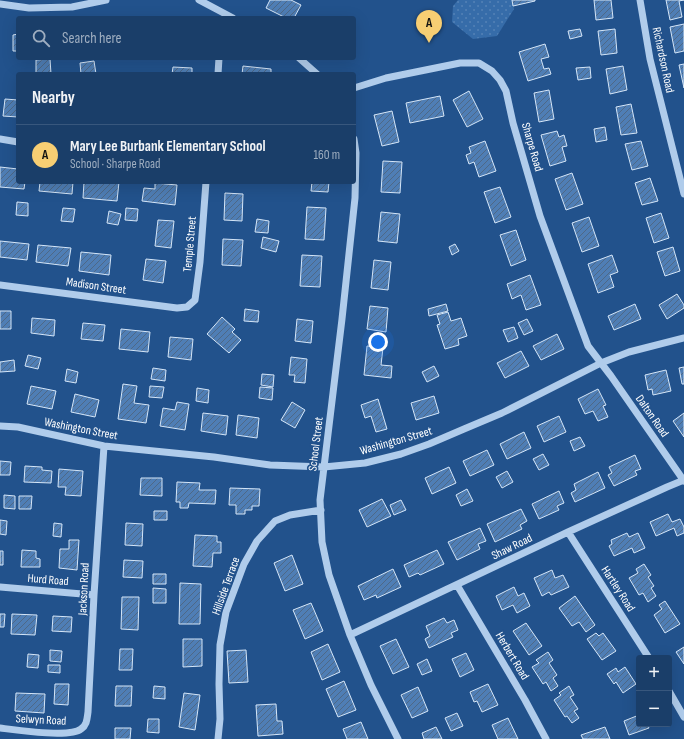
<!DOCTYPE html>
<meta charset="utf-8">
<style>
:root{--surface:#1a3e69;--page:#274971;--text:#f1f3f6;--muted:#9faec0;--line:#38577d;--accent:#f7ce73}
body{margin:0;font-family:"Sofia Sans Condensed",sans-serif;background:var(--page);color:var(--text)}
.controls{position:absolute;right:12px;bottom:12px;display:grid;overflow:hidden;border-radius:4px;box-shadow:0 4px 16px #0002}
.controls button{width:36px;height:36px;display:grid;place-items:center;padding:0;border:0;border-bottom:1px solid var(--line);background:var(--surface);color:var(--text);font:20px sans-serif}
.you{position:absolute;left:378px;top:342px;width:14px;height:14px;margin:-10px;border:3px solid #fff;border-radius:50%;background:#1a73e8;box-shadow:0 0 0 6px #1a73e833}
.badge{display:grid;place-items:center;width:26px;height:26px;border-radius:50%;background:var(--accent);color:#111;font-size:13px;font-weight:700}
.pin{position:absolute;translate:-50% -33px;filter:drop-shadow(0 1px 2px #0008)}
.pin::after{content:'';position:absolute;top:21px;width:14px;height:12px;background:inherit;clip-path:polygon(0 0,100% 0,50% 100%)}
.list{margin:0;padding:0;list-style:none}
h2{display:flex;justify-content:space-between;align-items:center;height:52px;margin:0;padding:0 16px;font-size:17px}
h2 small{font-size:13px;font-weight:400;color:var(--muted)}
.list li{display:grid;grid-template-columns:26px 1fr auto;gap:12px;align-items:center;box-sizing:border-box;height:60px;padding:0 16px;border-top:1px solid var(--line)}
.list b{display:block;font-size:15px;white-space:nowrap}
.list p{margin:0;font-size:13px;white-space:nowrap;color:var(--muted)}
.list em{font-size:13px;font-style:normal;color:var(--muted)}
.icon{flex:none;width:22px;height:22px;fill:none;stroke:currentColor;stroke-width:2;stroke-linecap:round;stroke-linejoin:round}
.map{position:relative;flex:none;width:684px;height:739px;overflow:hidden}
.search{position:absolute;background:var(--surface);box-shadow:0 4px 16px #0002;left:16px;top:16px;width:340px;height:44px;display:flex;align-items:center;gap:10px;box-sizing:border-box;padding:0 14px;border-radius:4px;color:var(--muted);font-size:15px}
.panel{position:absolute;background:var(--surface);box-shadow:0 4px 16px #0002;left:16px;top:72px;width:340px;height:112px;border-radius:4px}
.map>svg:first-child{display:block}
</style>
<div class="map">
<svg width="684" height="739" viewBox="0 0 684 739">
<defs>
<pattern id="grass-dots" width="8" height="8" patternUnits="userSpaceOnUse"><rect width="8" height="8" fill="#366ca9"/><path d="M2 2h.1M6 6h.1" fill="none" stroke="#5482b6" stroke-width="1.8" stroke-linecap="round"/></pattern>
<pattern id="building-hatch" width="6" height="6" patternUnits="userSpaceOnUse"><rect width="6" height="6" fill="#4f7eb5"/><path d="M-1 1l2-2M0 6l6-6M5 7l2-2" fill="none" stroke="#4e6886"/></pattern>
</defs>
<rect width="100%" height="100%" fill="#22528c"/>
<path fill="url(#grass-dots)" d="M458 0H512L514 9 497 36 473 39 452 22 453 6Z"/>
<path fill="url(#building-hatch)" stroke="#d5e6f8" d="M270 0H291L301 5 294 18H286L266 8Z
M512 0H535V1L513 6Z
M594 0H611L613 18 596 20Z
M666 0H684L679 1 682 17 670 20Z
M684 24V51L675 53 670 27Z
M580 29 582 36 570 39 568 31Z
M615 29 617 53 601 55 598 31Z
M18 34V51H13V35Z
M545 44 549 57 541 59 544 69 549 68 551 74 528 81 519 52Z
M50 59 51 74H36V60Z
M94 61 96 74H81L80 63Z
M684 64V88L679 65Z
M243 66 271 69V74H242Z
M623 66 627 90 610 94 606 69Z
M173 67 192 68V74H172Z
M590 67 591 78 578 80 576 68Z
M549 90 554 119 539 122 534 93Z
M469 91 483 119 467 127 453 100Z
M440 96 444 116 410 123 406 103Z
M5 99 18 100V117L3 116Z
M631 104 637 133 621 135 616 107Z
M392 111 399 142 382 146 374 115Z
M605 127 607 140 596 142 594 129Z
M557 131 559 137 564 135 567 146 562 147 566 161 550 166 541 135Z
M485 141 496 171 479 177 474 162 469 164 466 155 471 153 469 147Z
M641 141 648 166 632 170 625 144Z
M383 161 402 162 400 193 381 192Z
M0 167 18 169V182H25L24 189 0 187Z
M572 173 583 204 566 210 555 179Z
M650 178 658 201 642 205 635 183Z
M40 182H73L72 194 39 191Z
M84 182H119L117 201 83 198Z
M312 182H329L328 192 311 191Z
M155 183 177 185 175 205 142 201 144 188 155 189Z
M500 187 511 217 495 223 484 192Z
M225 193 243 194 242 221 224 220Z
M17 202 28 203V216L16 215Z
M307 207 326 208 324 240 305 239Z
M63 208 75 209 73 222 61 221Z
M126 208 138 209 137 221 125 220Z
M109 211 121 214 118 225 107 223Z
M381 212 400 214 397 243 378 241Z
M661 213 669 238 654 243 646 218Z
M589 217 599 246 582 252 572 223Z
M257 219 269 221 268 233 255 232Z
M158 220 174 221 171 248 155 246Z
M516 230 526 260 511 266 500 235Z
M263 237 279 241 276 252 261 248Z
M223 239 243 240 241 266 222 265Z
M0 241 29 244 27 260 0 257Z
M455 244 459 251 452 255 449 247Z
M38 245 71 248 68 266 36 262Z
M673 247 680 271 665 276 657 252Z
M81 252 111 255 109 275 79 271Z
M302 255 322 256 320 287 300 286Z
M612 255 618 272 610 275 614 287 598 293 588 264Z
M146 259 166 261 163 283 143 280Z
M374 260 391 262 388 290 371 288Z
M530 275 541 305 526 310 521 295 512 299 507 284Z
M677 294 684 305V308L667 319 659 305Z
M446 304 448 311 429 316 428 309Z
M635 304 641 319 614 330 608 316Z
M370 306 388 308 386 332 367 329Z
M245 309 259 311 258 322 244 321Z
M0 311H11V329H0Z
M448 312 451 321 461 318 467 336 458 339 459 345 445 349 437 325 440 324 437 315Z
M222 317 235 329 232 332 241 340 229 353 207 334Z
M32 318 55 320 54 336 31 333Z
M297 319 313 321 311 343 295 341Z
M527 319 533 331 524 335 518 323Z
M83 323 105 325 103 341 81 339Z
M514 327 518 338 508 342 503 330Z
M121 329 150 332 148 352 119 349Z
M557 334 564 349 541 360 533 346Z
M170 337 193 339 191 360 168 357Z
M367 346 383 348 381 365 392 366 391 378 364 375Z
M521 351 529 366 505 378 497 363Z
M28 355 41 358 38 369 25 366Z
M291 357 307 359 305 383 294 382 295 375H289Z
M14 360 15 371 0 372V362Z
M434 366 439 376 427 382 422 372Z
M684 367V384H682L679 368Z
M153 368 166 370 165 381 151 379Z
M67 369 78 372 76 383 65 381Z
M666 370 671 391 653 395 652 389 648 390 645 375Z
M262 374 274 375 273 387 261 385Z
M123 384 137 386 134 403 149 405 146 423 118 419Z
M31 386 56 391 52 409 27 404Z
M150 386 164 387 162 398 149 397Z
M260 387 273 388 272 400 259 398Z
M197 388 209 390 208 403 196 401Z
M598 389 606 405 603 406 608 417 598 421 593 411 585 414 578 399Z
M75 394 99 400 95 417 71 412Z
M434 396 439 413 416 420 411 403Z
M378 399 387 429 376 432 371 416 365 418 361 405Z
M177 402 189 404 185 430 160 426 163 408 175 410Z
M292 402 305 410 295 428 281 420Z
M203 413 228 416 226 435 201 431Z
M684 413V437L673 421Z
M238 415 259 418 257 438 236 435Z
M559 416 566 432 544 442 537 426Z
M524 432 531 448 507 459 500 444Z
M580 437 585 446 574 451 570 441Z
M487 450 494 465 470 476 463 461Z
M543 454 549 465 539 470 533 459Z
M635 455 641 469 635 471 637 475 614 486 608 475 612 473 609 467Z
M0 461 11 462 10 475H0Z
M25 466 42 467V470L52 471 51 483 24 482Z
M449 467 456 483 432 494 425 478Z
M59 469 83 471 81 496 65 495 66 487H58Z
M507 471 513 482 502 488 496 477Z
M598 472 605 488 575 502 571 493 576 490 574 484Z
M141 478H162V496L140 495Z
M177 482 200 483 199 490H216L215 504 189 503 188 508H180V502H176Z
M230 488 260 489 259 506H252V510H245V514H236V505H229Z
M467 489 473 501 461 506 456 495Z
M559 491 564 503 557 506 559 510 539 519 532 504Z
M4 495 15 496V509L4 508Z
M19 496H32L31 509H19Z
M382 499 391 516 367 527 359 510Z
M401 500 406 510 394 515 390 505Z
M521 509 527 521 520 525 522 529 495 542 487 524Z
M154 511H167V520H154Z
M668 514 672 522 680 519 684 527V533L677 536 674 528 656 536 650 522Z
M0 520 7 521 6 535 0 534Z
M54 523 62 524 61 537 53 536Z
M126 523 143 524 142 546 125 545Z
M480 528 486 541 478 544 480 549 457 560 448 542Z
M627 533 629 537 638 533 645 548 634 553 632 548 614 556 609 546 612 544 611 540Z
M195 535 217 536V542H221V553H213L212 567 193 566Z
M69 540H79L77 570 59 568 60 549H69Z
M22 550 36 551V558L40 559V567H21Z
M437 550 444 564 420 575 418 573 409 577 404 565Z
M0 551H3V565H0Z
M292 555 303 584 285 591 274 563Z
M124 560 143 561 142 578 123 577Z
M644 564 651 575 648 577 654 586 651 588 656 596 648 602 643 593 639 595 629 578 638 573 636 569Z
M393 569 401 587 377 598 376 595 364 600 358 586Z
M552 570 555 578 563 575 569 587 551 595 549 592 542 596 534 578Z
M153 574H166V584H153Z
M180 583 201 584 200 624H179Z
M514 587 518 596 524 593 530 606 517 613 513 605 502 610 496 596Z
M153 588 166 589V603H153Z
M575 596 595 625 586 632 579 622 572 626 559 608Z
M122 597H139L138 630 121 629Z
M665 601 680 624 665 633 654 615 662 609 659 605Z
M311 603 323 631 305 639 293 610Z
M0 614H5L4 627H0Z
M12 614 37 615 35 635 11 634Z
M53 616 72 617 71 632 52 631Z
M444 618 447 623 454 620 458 630 451 633 453 637 429 648 425 639 430 636 426 626Z
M526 623 542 646 529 655 513 631Z
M596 633 599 636 603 633 616 651 602 660 587 639Z
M183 639H202V666L183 667Z
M396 639 409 667 393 674 380 646Z
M328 644 340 672 322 680 311 652Z
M684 647V664L676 652Z
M120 649H133L132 670H119Z
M50 650 62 651 61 662 50 661Z
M246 650 248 682 229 683 227 651Z
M548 652 553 660 549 663 557 675 553 678 558 686 551 691 546 682 543 684 532 667 539 663 536 660Z
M466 653 474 670 460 677 452 659Z
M28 654 39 655 38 668 27 667Z
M427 659 432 671 422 675 417 664Z
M48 665H60V673L48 672Z
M625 667 636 684 623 693 616 682 614 684 607 674 616 668 618 672Z
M344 681 356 710 338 717 326 689Z
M55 684H69L68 705 54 704Z
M488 684 498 705 482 712 477 701 474 702 470 692Z
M116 686H132L131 706H115Z
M154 686 165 687V699L153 698Z
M569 686 574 695 570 697 578 709 574 711 579 718 572 723 567 716 565 717 554 700 561 695 559 693Z
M418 687 428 711 412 718 401 695Z
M16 693 45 694 44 713 15 711Z
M184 693 200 695 195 730 179 727Z
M276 704 277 721H282L283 734 258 736 256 705Z
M457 713 463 726 451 731 445 718Z
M639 715V724H647L649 728 629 735 624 721Z
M508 718 518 739H498L492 725Z
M148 719H159V733L147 732Z
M361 722 368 739H347L343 729Z
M436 727 442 739H424L422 733Z
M605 727 610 739H583L581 735Z
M115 728H131L130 739H115Z"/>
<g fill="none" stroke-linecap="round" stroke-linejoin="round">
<path stroke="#b0cceb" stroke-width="7" d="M199 0 233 18
M640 0 650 59 684 194
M0 4 29 8 72 7 106 0
M299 58 317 74
M218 74 219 58
M354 88 386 78 460 63H479L492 71 500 80 506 91 513 123 540 216 588 346 611 376 684 481
M0 139 18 142
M354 139 356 153 355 198 342 319 320 500 322 542 329 575 350 635 371 685 398 739
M0 285 177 308 187 307 195 300 200 262 206 182
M0 426 18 427 104 446 214 457 270 465 324 467 365 463 401 454 429 444 464 429 502 413 601 363 629 352 684 338
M568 532 649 658
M457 585 525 700 546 739
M0 587 94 595
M350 635 568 532 667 487 684 480
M669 691 684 717
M0 728C16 730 70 738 81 729 87 725 87 719 88 712L94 595 104 446
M218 739 220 719 219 684 220 645 226 612 244 564 257 541 275 521 290 515 321 510"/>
</g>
<g text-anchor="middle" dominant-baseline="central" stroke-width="3.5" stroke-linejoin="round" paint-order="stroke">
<g font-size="12" fill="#fff" stroke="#22528c">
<text transform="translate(663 60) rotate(78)">Richardson Road</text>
<text transform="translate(532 147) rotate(74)">Sharpe Road</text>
<text transform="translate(190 244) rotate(-85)">Temple Street</text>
<text transform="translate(96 286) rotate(8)">Madison Street</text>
<text transform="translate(652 416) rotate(55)">Dalton Road</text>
<text transform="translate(81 429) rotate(11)">Washington Street</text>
<text transform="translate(396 441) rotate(-16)">Washington Street</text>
<text transform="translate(316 444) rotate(-83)">School Street</text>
<text transform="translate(512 547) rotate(-26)">Shaw Road</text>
<text transform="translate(48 580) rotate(5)">Hurd Road</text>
<text transform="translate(226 586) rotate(-70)">Hillside Terrace</text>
<text transform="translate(84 589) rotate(-87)">Jackson Road</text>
<text transform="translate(618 589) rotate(57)">Hartley Road</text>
<text transform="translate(512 656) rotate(59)">Herbert Road</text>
<text transform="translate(41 720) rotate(3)">Selwyn Road</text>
</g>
</g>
</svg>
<div class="controls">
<button>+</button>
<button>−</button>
</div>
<div class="you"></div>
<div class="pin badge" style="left:429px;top:43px">A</div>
<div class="search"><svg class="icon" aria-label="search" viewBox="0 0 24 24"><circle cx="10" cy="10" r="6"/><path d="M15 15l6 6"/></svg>Search here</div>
<section class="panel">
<h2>Nearby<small></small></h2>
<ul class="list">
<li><span class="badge">A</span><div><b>Mary Lee Burbank Elementary School</b><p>School · Sharpe Road</p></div><em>160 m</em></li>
</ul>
</section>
</div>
